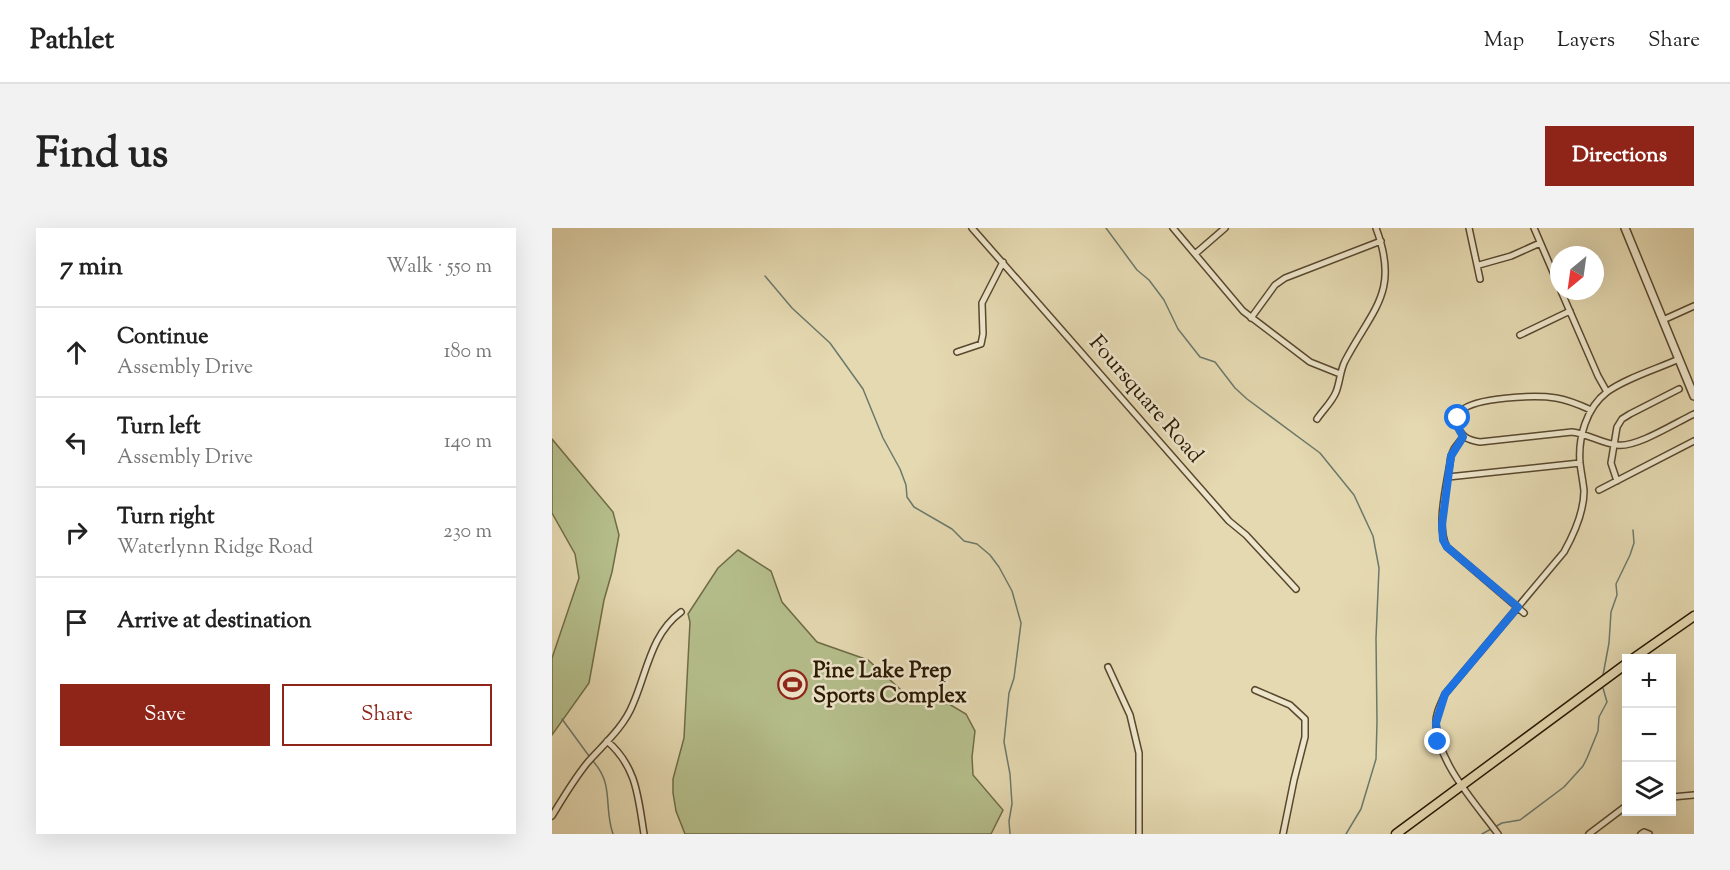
<!DOCTYPE html>
<meta charset="utf-8">
<style>
:root{--surface:#fff;--page:#f2f2f2;--text:#222;--muted:#767676;--line:#e0e0e0;--accent:#8f2418}
body{margin:0;font-family:"Sorts Mill Goudy",serif;background:var(--page);color:var(--text)}
.controls{position:absolute;right:18px;bottom:18px;display:grid;overflow:hidden;border-radius:0px;box-shadow:0 6px 24px #0002}
.controls button{width:54px;height:54px;display:grid;place-items:center;padding:0;border:0;border-bottom:2px solid var(--line);background:var(--surface);color:var(--text);font:30px sans-serif}
.compass{position:absolute;left:998px;top:18px;width:54px;height:54px;border-radius:50%;background:var(--surface);box-shadow:0 6px 24px #0002;rotate:209deg}
.stop{position:absolute;width:18px;height:18px;margin:-14px;border:4px solid #1a73e8;border-radius:50%;background:#fff}
.stop.end{background:#1a73e8;border-color:#fff;box-shadow:0 2px 6px #0008}
.list{margin:0;padding:0;list-style:none}
h2{display:flex;justify-content:space-between;align-items:center;height:78px;margin:0;padding:0 24px;font-size:26px}
h2 small{font-size:20px;font-weight:400;color:var(--muted)}
.list li{display:grid;grid-template-columns:39px 1fr auto;gap:18px;align-items:center;box-sizing:border-box;height:90px;padding:0 24px;border-top:2px solid var(--line)}
.list b{display:block;font-size:22px;white-space:nowrap}
.list p{margin:0;font-size:20px;white-space:nowrap;color:var(--muted)}
.list em{font-size:20px;font-style:normal;color:var(--muted)}
.actions{display:flex;gap:12px;padding:18px 24px}
.actions a{flex:1;padding:14px 0;border:2px solid var(--accent);border-radius:0px;text-align:center;font-size:21px;color:var(--accent)}
.actions .main{background:var(--accent);color:#fff}
.icon{flex:none;width:33px;height:33px;fill:none;stroke:currentColor;stroke-width:2;stroke-linecap:round;stroke-linejoin:round}
.map{position:relative;flex:none;width:1142px;height:606px;overflow:hidden;border-radius:0px}
header{display:flex;align-items:center;gap:36px;box-sizing:border-box;height:84px;padding:0 30px;background:var(--surface);border-bottom:2px solid var(--line)}
header strong{font-size:28px}
nav{display:flex;gap:33px;margin-inline-start:auto;font-size:21px}
.intro{display:flex;align-items:center;justify-content:space-between;box-sizing:border-box;height:144px;padding:0 36px}
h1{margin:0;font-size:42px}
.button{padding:15px 27px;border-radius:0px;background:var(--accent);color:#fff;font-size:21px;font-weight:700}
main{display:flex;gap:36px;padding:0 36px}
aside{flex:1;background:var(--surface);border-radius:0px;box-shadow:0 6px 24px #0002}
.map>svg:first-child{display:block}
</style>
<header>
<strong>Pathlet</strong>
<nav><a>Map</a><a>Layers</a><a>Share</a></nav>
</header>
<div class="intro"><h1>Find us</h1><a class="button">Directions</a></div>
<main>
<aside>
<h2>7 min<small>Walk · 550 m</small></h2>
<ul class="list">
<li><svg class="icon" aria-label="ahead" viewBox="0 0 24 24"><path d="M12 20V5M6 11l6-6 6 6"/></svg><div><b>Continue</b><p>Assembly Drive</p></div><em>180 m</em></li>
<li><svg class="icon" aria-label="left" viewBox="0 0 24 24"><path d="M17 20v-9H6M10 6l-5 5 5 5"/></svg><div><b>Turn left</b><p>Assembly Drive</p></div><em>140 m</em></li>
<li><svg class="icon" aria-label="right" viewBox="0 0 24 24"><path d="M7 20v-9h11M14 6l5 5-5 5"/></svg><div><b>Turn right</b><p>Waterlynn Ridge Road</p></div><em>230 m</em></li>
<li><svg class="icon" aria-label="arrive" viewBox="0 0 24 24"><path d="M6 21V4h12l-3 4 3 4H6"/></svg><div><b>Arrive at destination</b></div></li>
</ul>
<div class="actions"><a class="main">Save</a><a>Share</a></div>
</aside>
<div class="map">
<svg width="1142" height="606" viewBox="0 0 1142 606">
<rect width="100%" height="100%" fill="#e5d9b1"/>
<filter id="stains"><feTurbulence type="fractalNoise" baseFrequency=".00333" numOctaves="4"/><feColorMatrix values="0 0 0 0 .2 0 0 0 0 .09 0 0 0 0 .02 0 0 0 .5 -.17"/></filter>
<radialGradient id="worn" r=".72"><stop offset=".6" stop-color="#630" stop-opacity="0"/><stop offset="1" stop-color="#630" stop-opacity=".3"/></radialGradient>
<path fill="#b5bf8c" stroke="#6f6c47" stroke-width="1.5" d="M0 211 61 284 67 307 60 344 52 372 37 455 0 507V430L27 350 23 326 0 285Z
M186 322 219 343 230 374 265 414 316 432 359 471 397 476 414 486 423 503 420 529 421 547 451 582 439 606H133L124 583 121 565V551L132 510 138 394 136 386 166 340Z"/>
<g fill="none" stroke-linecap="round" stroke-linejoin="round">
<path stroke="#6b796c" stroke-width="1.5" d="M554 0 585 42 597 52 612 72 626 101 648 129 663 134 683 160 695 171 768 225 802 267 821 308 827 340 824 410 825 494 824 531 809 581 794 606
M213 48 240 80 278 115 311 161 331 210 348 241 354 257 355 269 362 279 400 301 412 313 425 316 438 327 447 339 460 363 469 395 462 450 457 465 452 514 458 546 460 576 457 593 458 606
M1051 447 1057 415 1059 384 1065 367 1064 356 1078 327 1082 315 1081 302
M10 491 37 528
M40 532C63 557 51 577 61 606
M930 606 950 595 968 592 1012 559 1031 538 1035 530 1046 503 1047 489 1055 474 1051 460"/>
<defs>
<path id="minor" d="M420 0 677 293 694 307 744 361
M621 0 691 83 758 134 788 146
M917 0 928 51
M982 0 1007 58
M643 26 673 0
M927 37 959 28 988 15
M1009 63 1046 148 1055 164
M699 90 723 57 733 50 829 13
M1111 92 1142 78
M968 107 1018 83
M405 124 429 116 431 106 430 75 451 34
M1039 182C1028 177 1017 172 1004 170 984 167 923 169 909 183L905 197C910 209 915 212 928 214L1020 204C1036 206 1049 215 1065 217 1084 220 1123 195 1142 186
M765 191C771 182 780 174 784 164 788 154 788 143 793 133 821 80 848 64 824 0
M911 209 902 221 899 228C896 252 883 298 895 319L972 385
M896 249 1028 235
M1065 253 1059 235 1065 199 1070 191 1078 186 1127 161
M1047 262 1142 213
M556 439 578 487 587 525V606
M703 462 738 477 753 491V509L742 552 731 606
M55 513C85 539 86 569 92 606
M1120 569 1142 567
M0 588C11 570 22 551 36 534 52 516 72 499 81 476 95 444 99 406 129 384
M946 606C924 576 886 535 884 497 883 486 889 476 893 466L1012 324C1022 306 1032 284 1032 263 1031 253 1029 244 1028 235 1026 210 1034 180 1055 164 1074 150 1105 141 1127 131
M1037 606 1074 578
M1089 606 1092 604 1097 606"/>
<path id="tertiary" d="M1073 0 1142 168"/>
<path id="primary" d="M1082 430 1142 388
M844 606 1074 436"/>
</defs>
<use href="#minor" stroke="#58482e" stroke-width="8"/>
<use href="#tertiary" stroke="#58482e" stroke-width="10"/>
<use href="#primary" stroke="#291802" stroke-width="11"/>
<use href="#minor" stroke="#eee6cc" stroke-width="5"/>
<use href="#tertiary" stroke="#eee6cc" stroke-width="7"/>
<use href="#primary" stroke="#e5d9b1" stroke-width="8"/>
</g>
<g fill="none" stroke-linecap="round" stroke-linejoin="round">
<path stroke="#1a73e8" stroke-width="8" d="M886 514 884 495 893 466 966 379 895 319 891 312 890 297 899 228 911 209 905 197 906 190"/>
</g>
<defs>
<symbol id="stadium-ring" viewBox="-11 -11 22 22"><circle r="9.5" fill="#eee6cc" stroke="#8f2418" stroke-width="1.5"/><path d="M0-5a6.5 5 0 1 0 0 10a6.5 5 0 1 0 0-10ZM-3.5-1.8h7v3.6h-7Z" fill="#8f2418"/></symbol>
</defs>
<g fill-rule="evenodd">
<use href="#stadium-ring" x="224" y="440" width="33" height="33"/>
</g>
<g text-anchor="middle" dominant-baseline="central" stroke-width="5" stroke-linejoin="round" paint-order="stroke">
<g font-size="22" fill="#291802" stroke="#eee6cc">
<text transform="translate(593 172) rotate(49)">Foursquare Road</text>
</g>
<g font-size="22" font-weight="bold" fill="#291802" stroke="#eee6cc" text-anchor="start">
<text x="261" y="444">Pine Lake Prep<tspan x="261" dy="25">Sports Complex</tspan></text>
</g>
</g>
<rect width="100%" height="100%" filter="url(#stains)"/>
<rect width="100%" height="100%" fill="url(#worn)"/>
</svg>
<div class="controls">
<button>+</button>
<button>−</button>
<button><svg class="icon" aria-label="layers" viewBox="0 0 24 24"><path d="M12 4l9 5-9 5-9-5zM3 14l9 5 9-5"/></svg></button>
</div>
<svg class="compass" viewBox="-18 -18 36 36"><path d="M0-13l5 13h-10z" fill="#e53935"/><path d="M0 13l5-13h-10z" fill="#767676"/></svg>
<div class="stop" style="left:906px;top:190px"></div>
<div class="stop end" style="left:886px;top:514px"></div>
</div>
</main>
